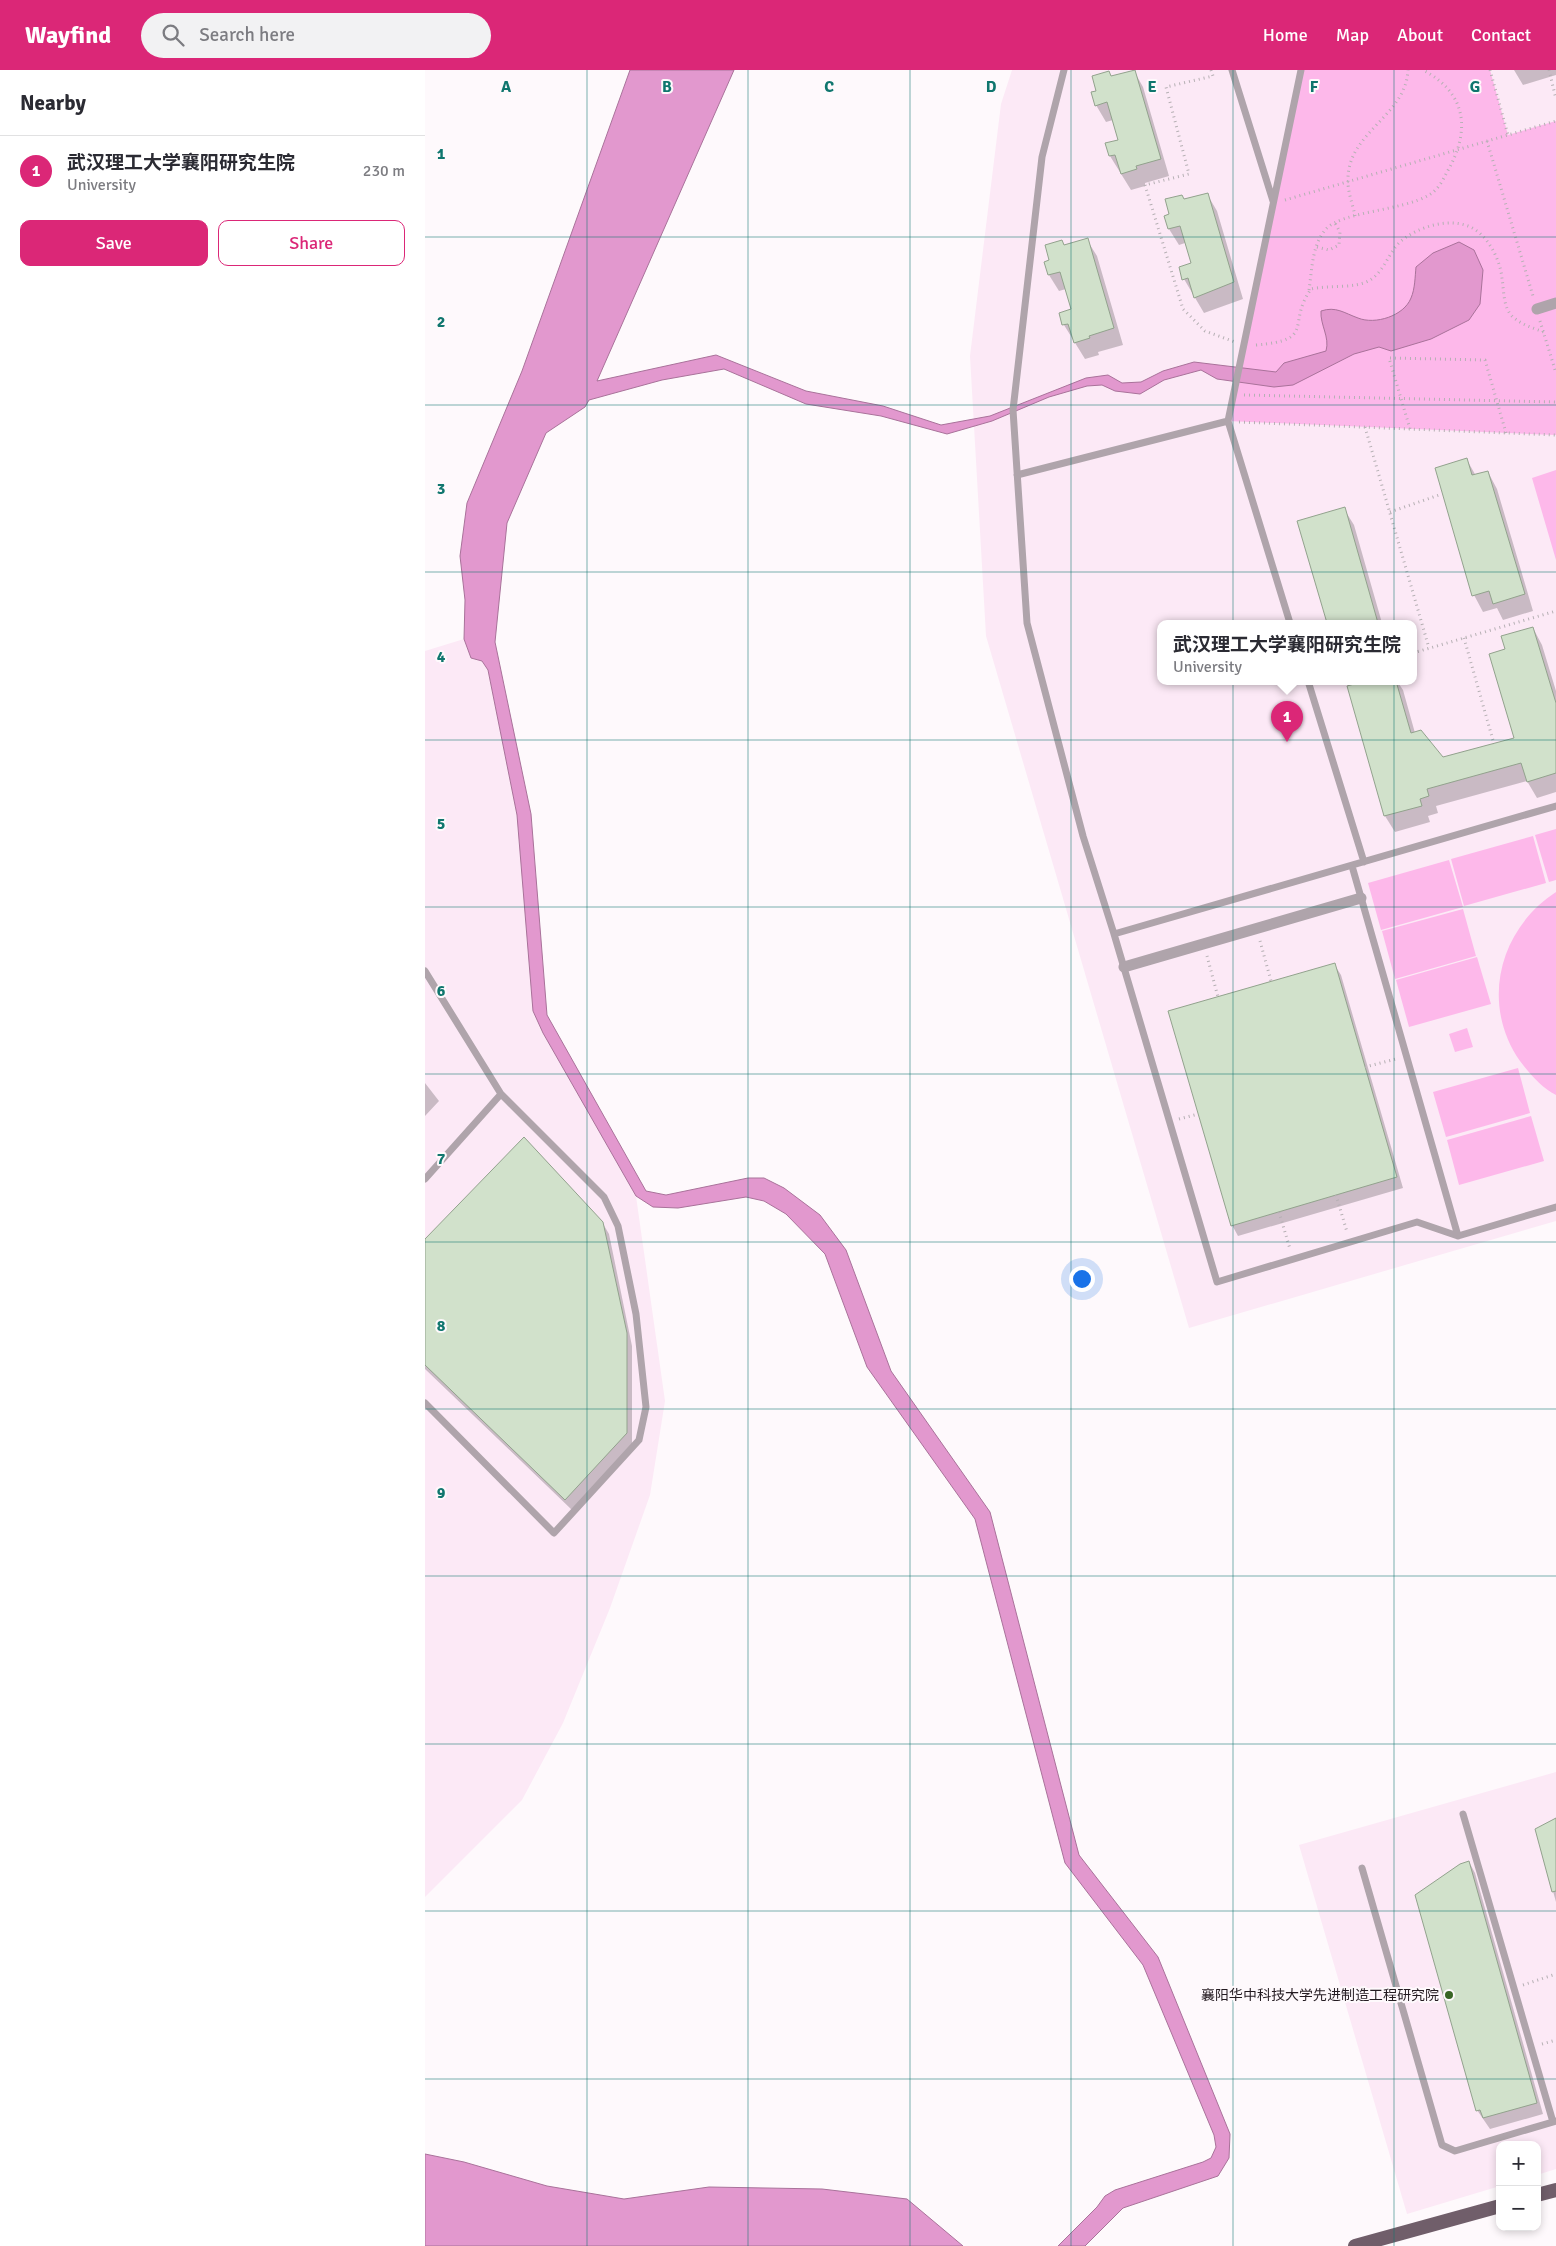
<!DOCTYPE html>
<meta charset="utf-8">
<style>
:root{--surface:#fff;--page:#f2f2f3;--text:#2b2b33;--muted:#7c7c81;--line:#e1e1e2;--accent:#db2777}
body{margin:0;font-family:Signika,"Noto Sans SC",sans-serif;background:var(--page);color:var(--text)}
.controls{position:absolute;right:15px;bottom:15px;display:grid;overflow:hidden;border-radius:10px;box-shadow:0 2px 8px #0003}
.controls button{width:45px;height:45px;display:grid;place-items:center;padding:0;border:0;border-bottom:1px solid var(--line);background:var(--surface);color:var(--text);font:25px sans-serif}
.you{position:absolute;left:656px;top:1208px;width:18px;height:18px;margin:-12px;border:4px solid #fff;border-radius:50%;background:#1a73e8;box-shadow:0 0 0 8px #1a73e833}
.badge{display:grid;place-items:center;width:32px;height:32px;border-radius:50%;background:var(--accent);color:#fff;font-size:16px;font-weight:700}
.pin{position:absolute;translate:-50% -41px;filter:drop-shadow(0 1px 2px #0008)}
.pin::after{content:'';position:absolute;top:26px;width:18px;height:15px;background:inherit;clip-path:polygon(0 0,100% 0,50% 100%)}
.popup{position:absolute;left:732px;top:550px;width:260px;height:65px;box-sizing:border-box;display:grid;place-content:center;border-radius:10px;background:var(--surface);filter:drop-shadow(0 1px 4px #0005);font-size:16px;white-space:nowrap;color:var(--muted)}
.popup b{font-size:19px;color:var(--text)}
.popup::after{content:'';position:absolute;left:50%;top:100%;margin-left:-10px;border:10px solid transparent;border-top-color:var(--surface)}
.list{margin:0;padding:0;list-style:none}
h2{display:flex;justify-content:space-between;align-items:center;height:65px;margin:0;padding:0 20px;font-size:21px}
h2 small{font-size:16px;font-weight:400;color:var(--muted)}
.list li{display:grid;grid-template-columns:32px 1fr auto;gap:15px;align-items:center;box-sizing:border-box;height:70px;padding:0 20px;border-top:1px solid var(--line)}
.list b{display:block;font-size:19px;white-space:nowrap}
.list p{margin:0;font-size:16px;white-space:nowrap;color:var(--muted)}
.list em{font-size:16px;font-style:normal;color:var(--muted)}
.actions{display:flex;gap:10px;padding:15px 20px}
.actions a{flex:1;padding:11px 0;border:1px solid var(--accent);border-radius:10px;text-align:center;font-size:18px;color:var(--accent)}
.actions .main{background:var(--accent);color:#fff}
.icon{flex:none;width:28px;height:28px;fill:none;stroke:currentColor;stroke-width:2;stroke-linecap:round;stroke-linejoin:round}
.map{position:relative;flex:none;width:1131px;height:2176px;overflow:hidden}
header{display:flex;align-items:center;gap:30px;box-sizing:border-box;height:70px;padding:0 25px;background:var(--accent);color:#fff}
header strong{font-size:24px}
nav{display:flex;gap:28px;margin-inline-start:auto;font-size:18px}
.search{width:350px;height:45px;background:var(--page);display:flex;align-items:center;gap:12px;box-sizing:border-box;padding:0 18px;border-radius:28px;color:var(--muted);font-size:19px}
main{display:flex}
aside{flex:1;background:var(--surface)}
.map>svg:first-child{display:block}
</style>
<header>
<strong>Wayfind</strong>
<div class="search"><svg class="icon" aria-label="search" viewBox="0 0 24 24"><circle cx="10" cy="10" r="6"/><path d="M15 15l6 6"/></svg>Search here</div>
<nav><a>Home</a><a>Map</a><a>About</a><a>Contact</a></nav>
</header>
<main>
<aside>
<h2>Nearby<small></small></h2>
<ul class="list">
<li><span class="badge">1</span><div><b>武汉理工大学襄阳研究生院</b><p>University</p></div><em>230 m</em></li>
</ul>
<div class="actions"><a class="main">Save</a><a>Share</a></div>
</aside>
<div class="map">
<svg width="1131" height="2176" viewBox="0 0 1131 2176">
<rect width="100%" height="100%" fill="#fef9fc"/>
<path fill="#fce9f6" fill-rule="evenodd" d="M587 0H1131V1151L764 1258 561 566 545 286 576 34ZM736 553H988V611H736Z
M39 569 46 588 57 591 63 600 93 745 108 941 118 963 211 1126 240 1331 225 1425 185 1538 138 1653 97 1730 0 1827V581Z
M1131 1702V2099L1112 2105V2075H1075V2116L982 2144 874 1775Z"/>
<path fill="#fdb8ea" d="M876 0H1065L1083 65 1131 51V365L803 351Z
M1131 400V490L1107 408Z
M1131 759V810L1124 812 1110 765Z
M1108 766 1121 813 1039 836 1026 789Z
M1024 790 1038 837 956 860 943 813Z
M1131 822V1025C1117 1018 1104 1003 1095 991 1055 934 1074 859 1131 822Z
M1038 839 1051 886 970 909 957 861Z
M1052 887 1066 934 984 957 971 910Z
M1042 958 1048 977 1030 982 1024 964Z
M1093 998 1105 1043 1021 1067 1008 1022Z
M1106 1046 1119 1091 1034 1115 1022 1070Z"/>
<path fill="#e298ce" stroke="#a9729a" d="M205 0H309L172 311 291 285 381 321 458 336 516 355 565 346 661 308 683 305 697 313 716 312 738 301 769 292 851 302 859 293 901 281C905 267 895 255 896 241 911 236 919 243 933 248 950 255 979 246 986 228 990 219 990 207 991 197L1008 183 1034 172 1049 180 1058 200 1055 234 1044 250 1006 269 966 281 954 277 929 284 868 315 849 317 792 309 776 300 739 310 715 324 690 321 677 315 662 316 624 327 567 351 522 364 456 346 381 334 299 299 237 310 164 330 160 337 121 363 82 453 70 572 106 744 122 945 221 1121 241 1125 323 1108H339L359 1118 395 1145 421 1180 466 1301 565 1442 654 1785 733 1887 805 2064 804 2088 793 2106 698 2138 660 2176H633L672 2137 680 2126 690 2120 778 2092 786 2088 791 2077 789 2065 718 1895 640 1793 550 1449 442 1297 400 1184 361 1144 339 1131 321 1127 253 1138 228 1137 211 1126 118 963 108 941 92 745 63 600 57 591 46 588 39 569 40 530 35 486 42 433 97 301Z
M0 2084 39 2092 122 2116 199 2129 284 2117 397 2119 482 2129 538 2176H0Z"/>
<path fill="#0003" d="M1089 0H1131V5L1098 15Z
M709 1 718 17 744 106 720 113V116L706 120 685 86 694 71 688 50 681 52 671 35 672 22 686 7Z
M782 124 792 141 818 229 779 243 759 209 767 194 760 173 754 175 744 159 741 147 746 145 759 131Z
M662 170 672 186 698 275 673 282 674 285 660 289 639 255 635 244 648 240 641 219 634 221 624 205 626 191 639 176Z
M1042 390 1051 406 1063 402 1072 419 1108 541 1078 550 1072 538 1058 542 1049 525Z
M919 439 929 455 957 553H903L874 452Z
M1108 558 1117 575 1131 621V722L1112 728 1102 711 1011 736 1013 743 1003 746 1005 752 970 762 960 746 923 617 944 611H972L978 620 990 663 1018 689 1090 669 1082 580Z
M909 894 916 905 978 1118 813 1166 807 1155Z
M0 1013 14 1031 0 1046Z
M177 1152 184 1164 207 1276V1374L147 1440 0 1299V1171Z
M1131 1750V1832L1111 1760Z
M1044 1792 1050 1803 1118 2044 1065 2059 1052 2040Z"/>
<path fill="#d1e1cb" stroke="#92a28d" d="M710 0 736 89 711 96 712 99 696 104 690 85 684 86 680 73 693 70 682 32 670 36 666 22 671 21 667 6 684 1 686 6Z
M783 123 809 212 769 228 763 208 757 210 754 197 766 193 755 156 743 159 739 146 744 144 740 129 757 125 759 129Z
M663 168 689 258 664 266 665 268 649 273 643 254 637 255 634 243 646 239 635 202 623 205 619 192 624 190 620 175 637 170 639 175Z
M1042 388 1047 405 1063 401 1100 524 1068 534 1064 521 1047 526 1010 398Z
M920 437 953 553H902L872 451Z
M1108 557 1131 633V703L1102 712 1096 693 1002 719 1004 726 995 729 997 736 959 746 922 616 940 611H971L986 663 996 660 1018 687 1089 668 1064 584 1080 579 1076 566Z
M910 893 972 1107 806 1156 743 941Z
M99 1067 178 1152 202 1263V1363L140 1430 0 1295V1169Z
M1131 1748V1821L1127 1822 1110 1759Z
M1044 1791 1112 2033 1058 2048 1055 2040 1051 2041 990 1825 1035 1794Z"/>
<g fill="none" stroke-linecap="round" stroke-linejoin="round">
<path stroke="#b6b0b4" stroke-width="3" stroke-dasharray="1 4" stroke-linecap="butt" d="M786 0 788 6 741 17 764 104 720 115 758 239 780 261 810 272
M1065 0 1083 65
M1124 0 1131 29
M1062 71 1108 226
M860 130 1131 51
M930 146C928 135 923 123 923 112 921 62 981 47 983 0
M892 177 904 180 914 175 915 162 910 153
M884 220C887 200 887 174 901 159 918 141 977 141 1004 125 1013 120 1018 110 1022 102 1046 61 1042 23 998 0
M1115 251 1131 303
M831 275C892 270 861 254 886 219 903 215 931 219 945 210 960 201 964 181 976 171 993 157 1022 148 1043 156 1062 163 1075 189 1077 208 1079 221 1078 238 1088 247 1097 255 1108 258 1119 262
M819 325 1131 332
M814 352 1131 365
M940 357 1004 578
M985 359 964 288 1060 290 1081 363
M965 442 1017 424
M1039 568 1069 674
M988 583 1131 541
M835 871 846 911
M782 886 793 927
M940 997 971 989
M754 1049 773 1044
M911 1125 922 1162
M854 1142 865 1179
M1098 1915 1131 1904
M1117 1974 1131 1970"/>
<path stroke="#afa4ab" stroke-width="7" d="M639 0 617 87 588 340 602 553 658 766 689 864 1131 736
M807 0 848 131
M592 405 803 351
M865 553 803 351 876 0
M883 611 939 792
M927 796 1033 1166 1131 1137
M689 864 792 1212 992 1152 1033 1166
M0 901 76 1024 179 1127 193 1156 211 1244 221 1337 214 1370 129 1463 0 1333
M0 1109 76 1024
M1038 1744 1128 2052
M937 1798 1017 2075 1030 2081 1131 2051"/>
<path stroke="#afa4ab" stroke-width="11" d="M1112 239 1131 233
M699 897 936 828"/>
<path stroke="#705e6a" stroke-width="14" d="M1112 2125 1131 2120
M930 2176 1075 2136"/>
</g>
<path fill="none" stroke="#0f766e" stroke-width="1" stroke-opacity="0.55" d="M162 0V2176M323 0V2176M485 0V2176M646 0V2176M808 0V2176M969 0V2176M0 167H1131M0 335H1131M0 502H1131M0 670H1131M0 837H1131M0 1004H1131M0 1172H1131M0 1339H1131M0 1506H1131M0 1674H1131M0 1841H1131M0 2009H1131"/>
<circle fill="#386524" stroke="#fef9fc" stroke-width="2" cx="1024" cy="1925" r="5"/>
<g text-anchor="middle" dominant-baseline="central" stroke-width="4" stroke-linejoin="round" paint-order="stroke">
<g font-size="14" fill="#241b21" stroke="#fef9fc" text-anchor="end">
<text x="1014" y="1925">襄阳华中科技大学先进制造工程研究院</text>
</g>
</g>
<g font-size="16" text-anchor="middle" font-weight="bold" fill="#0f766e" stroke="#fef9fc" stroke-width="4" stroke-linejoin="round" paint-order="stroke">
<text x="81" y="22">A</text>
<text x="242" y="22">B</text>
<text x="404" y="22">C</text>
<text x="566" y="22">D</text>
<text x="727" y="22">E</text>
<text x="889" y="22">F</text>
<text x="1050" y="22">G</text>
<text x="16" y="89">1</text>
<text x="16" y="257">2</text>
<text x="16" y="424">3</text>
<text x="16" y="592">4</text>
<text x="16" y="759">5</text>
<text x="16" y="926">6</text>
<text x="16" y="1094">7</text>
<text x="16" y="1261">8</text>
<text x="16" y="1428">9</text>
</g>
</svg>
<div class="controls">
<button>+</button>
<button>−</button>
</div>
<div class="you"></div>
<div class="pin badge" style="left:862px;top:672px">1</div>
<div class="popup"><b>武汉理工大学襄阳研究生院</b>University</div>
</div>
</main>
